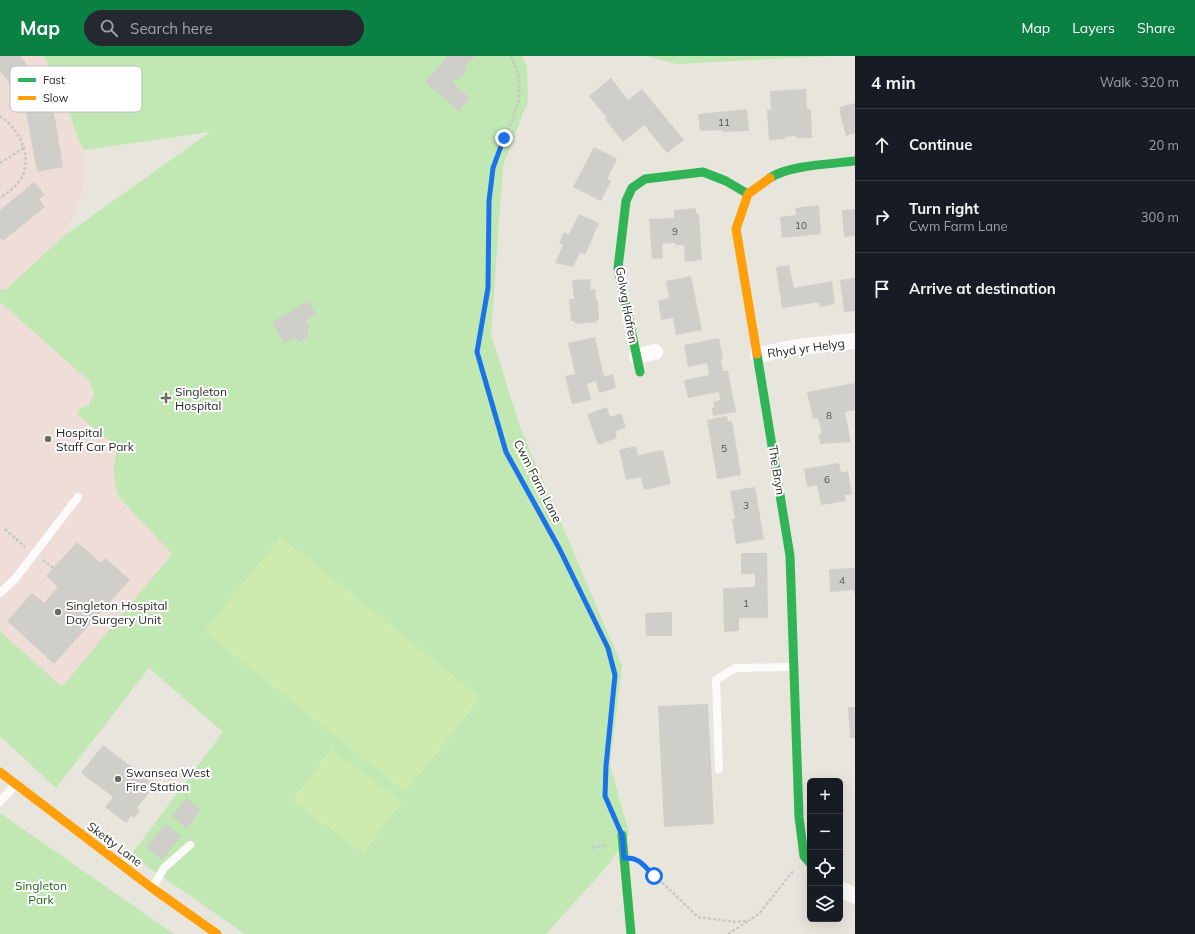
<!DOCTYPE html>
<meta charset="utf-8">
<style>
:root{--surface:#171b24;--page:#242831;--text:#f1f3f6;--muted:#9ea1a6;--line:#363941;--accent:#0b8043}
body{margin:0;font-family:Mulish,sans-serif;background:var(--page);color:var(--text)}
.controls{position:absolute;right:12px;bottom:12px;display:grid;overflow:hidden;border-radius:6px;box-shadow:0 4px 16px #0002}
.controls button{width:36px;height:36px;display:grid;place-items:center;padding:0;border:0;border-bottom:1px solid var(--line);background:var(--surface);color:var(--text);font:20px sans-serif}
.stop{position:absolute;width:12px;height:12px;margin:-9px;border:3px solid #1a73e8;border-radius:50%;background:#fff}
.stop.end{background:#1a73e8;border-color:#fff;box-shadow:0 1px 4px #0008}
.list{margin:0;padding:0;list-style:none}
h2{display:flex;justify-content:space-between;align-items:center;height:52px;margin:0;padding:0 16px;font-size:17px}
h2 small{font-size:13px;font-weight:400;color:var(--muted)}
.list li{display:grid;grid-template-columns:26px 1fr auto;gap:12px;align-items:center;box-sizing:border-box;height:72px;padding:0 16px;border-top:1px solid var(--line)}
.list b{display:block;font-size:15px;white-space:nowrap}
.list p{margin:0;font-size:13px;white-space:nowrap;color:var(--muted)}
.list em{font-size:13px;font-style:normal;color:var(--muted)}
.icon{flex:none;width:22px;height:22px;fill:none;stroke:currentColor;stroke-width:2;stroke-linecap:round;stroke-linejoin:round}
.map{position:relative;flex:none;width:855px;height:878px;overflow:hidden}
header{display:flex;align-items:center;gap:24px;box-sizing:border-box;height:56px;padding:0 20px;background:var(--accent);color:#fff}
header strong{font-size:19px}
nav{display:flex;gap:22px;margin-inline-start:auto;font-size:14px}
.search{width:280px;height:36px;background:var(--page);display:flex;align-items:center;gap:10px;box-sizing:border-box;padding:0 14px;border-radius:22px;color:var(--muted);font-size:15px}
main{display:flex}
aside{flex:1;background:var(--surface)}
.map>svg:first-child{display:block}
</style>
<header>
<strong>Map</strong>
<div class="search"><svg class="icon" aria-label="search" viewBox="0 0 24 24"><circle cx="10" cy="10" r="6"/><path d="M15 15l6 6"/></svg>Search here</div>
<nav><a>Map</a><a>Layers</a><a>Share</a></nav>
</header>
<main>
<div class="map">
<svg width="855" height="878" viewBox="0 0 855 878">
<rect width="100%" height="100%" fill="#e8e5dc"/>
<path fill="#efddd8" d="M0 0H44L64 40 78 83 84 94 86 116 81 140 64 180 68 188 355 357 13 691 0 680Z"/>
<path fill="#c1e7b2" d="M44 0H522L527 10 528 45 503 110 491 278 520 371 622 610 610 709 629 777 609 808 546 878H245L131 799 223 676 149 612 56 732 0 680V575L62 631 172 498 119 441 115 427 113 413 117 395 113 388 78 359V355L81 352 89 349 94 338 89 325 0 246V233L5 234 64 180 210 76 84 94 78 83 64 40Z
M646 0H831L677 8Z
M0 757 174 878H0Z"/>
<path fill="#cdebaf" d="M281 481 481 642 405 736 204 575Z
M331 693 402 745 363 797 292 745Z"/>
<path fill="#d0cec8" d="M0 0H20L32 15 21 22 28 30 18 38 0 15Z
M448 0H475L464 13 466 15 457 25 455 23 452 27 470 42 459 55 425 26Z
M611 22 628 44 642 33 684 84 667 97 644 69 623 86 605 63 607 62 589 40Z
M806 33 807 53H811L812 82H796V80L785 81V83L769 84 767 54H771L770 35Z
M855 47V77L846 80 839 54H841L840 51Z
M53 50 63 111 37 116 26 55Z
M747 53 749 75 722 76V74L700 75 698 58Z
M594 91 617 103 607 123 611 125 601 145 573 131Z
M34 126 45 139 39 143 45 151 3 185 0 182V154Z
M819 149 821 178 782 182 780 161 796 159 795 152Z
M696 152V158H699L702 204 685 206 684 189H675V187L662 188 663 202 652 203 649 163 674 162V154Z
M855 153V180L844 181 842 154Z
M579 158 599 167 585 199 580 197 573 211 555 207 563 189 559 187 564 176 569 178Z
M789 209 794 232 832 225 835 248 820 251 819 246 782 252 776 211Z
M691 220 702 274 676 279 673 262 661 264 658 245 669 242 666 225Z
M855 222V255L844 256 840 224Z
M590 223 591 234 595 233 596 244H598L599 264H597V266L575 268V265H571L569 243H574L572 224Z
M308 245 316 258 306 264 310 272 306 274 309 280 298 286 295 281 284 287 272 266Z
M595 281 604 321 613 318 616 332 599 337 596 325 587 328 591 344 572 348 565 320 575 318 568 287Z
M719 282 723 303 721 304 723 315H728L736 356 713 360 712 352 715 351 713 346 720 344 719 336 688 342 684 324 709 319 707 307 688 311 684 289Z
M855 327V354L845 356 851 386 821 388 818 379 822 378 818 362 813 363 807 336Z
M607 351 610 361 621 357 626 371 615 376 617 382 598 389 587 358Z
M727 360 728 365H732L741 419 717 423 707 364Z
M636 390 638 399 663 394 671 428 644 434 641 421 626 424 619 394Z
M839 407 841 417 848 415 852 438 845 439 846 445 821 449 817 429 807 431 804 413Z
M755 431 764 483 736 488 732 463H735L730 435Z
M77 486 101 507 105 502 130 524 54 608 7 565 32 537 44 547 58 531 46 520Z
M741 497H767L768 562H739V575L724 576 723 532 755 531V518H741Z
M855 512V538H854V534L830 536 829 513Z
M672 556V580H646L645 557Z
M708 648 714 768 664 771 658 650Z
M848 651H855V682H850Z
M103 689 155 729 137 752 140 755 134 762 131 760 126 767 105 751 113 741 81 717Z
M186 742 201 753 187 772 172 760Z
M166 768 181 780 162 804 146 791Z"/>
<g fill="none" stroke-linecap="round" stroke-linejoin="round">
<path stroke="#c9c8c7" stroke-width="2.5" stroke-dasharray="3 2" stroke-linecap="butt" d="M511 0 519 22V42L514 61 504 82 493 112 489 145 488 232 477 296 506 396 559 491 608 591 615 619 606 710 605 740 615 762
M0 60C20 73 35 104 19 126 14 132 6 138 0 142
M0 107 24 92
M5 473 25 491
M43 504 53 512
M592 792 605 789
M644 809 698 861 736 866 748 865 759 858 793 815
M728 878 748 865"/>
<path stroke="#fcfbfa" stroke-width="8" d="M0 537 15 523 78 441
M719 713 716 624 735 612 792 611
M0 746 15 729
M153 831 164 812 190 789"/>
<path stroke="#fcfbfa" stroke-width="16" d="M758 299 797 291 855 285
M637 300 655 296
M840 833 855 840"/>
<path stroke="#30b455" stroke-width="9" d="M770 122C788 109 833 108 855 105
M757 298 790 500 799 761 804 800 810 807
M640 316 618 212 626 145 632 132 645 123 703 116 726 125 748 138
M622 779 631 878"/>
<path stroke="#ff9f0a" stroke-width="9" d="M757 298 736 173 748 138 770 122
M0 716 152 832 217 878"/>
</g>
<g fill="none" stroke-linecap="round" stroke-linejoin="round">
<path stroke="#1a73e8" stroke-width="5" d="M504 82 493 112 489 145 488 232 477 296 506 396 559 492 608 592 615 619 606 710 605 740 622 779 624 802C640 801 644 810 654 820"/>
</g>
<g fill="#6b6a67" stroke="#fff" stroke-width="1.5">
<path d="M164 336h4v4h4v4h-4v4h-4v-4h-4v-4h4z"/>
<circle cx="48" cy="383" r="4"/>
<circle cx="58" cy="556" r="4"/>
<circle cx="118" cy="723" r="4"/>
</g>
<g text-anchor="middle" dominant-baseline="central" stroke-width="4" stroke-linejoin="round" paint-order="stroke">
<g font-size="10" fill="#535251">
<text x="724" y="66">11</text>
<text x="801" y="169">10</text>
<text x="675" y="175">9</text>
<text x="829" y="359">8</text>
<text x="724" y="392">5</text>
<text x="827" y="423">6</text>
<text x="746" y="449">3</text>
<text x="842" y="524">4</text>
<text x="746" y="547">1</text>
</g>
<g font-size="12" fill="#282828" stroke="#fff">
<text transform="translate(627 249) rotate(80)">Golwg Hafren</text>
<text transform="translate(806 292) rotate(-8)">Rhyd yr Helyg</text>
<text transform="translate(777 414) rotate(81)">The Bryn</text>
<text transform="translate(538 425) rotate(63)">Cwm Farm Lane</text>
<text transform="translate(115 788) rotate(37)">Sketty Lane</text>
</g>
<g font-size="12" fill="#282828" stroke="#fff" text-anchor="start">
<text x="175" y="335">Singleton<tspan x="175" dy="14">Hospital</tspan></text>
<text x="56" y="376">Hospital<tspan x="56" dy="14">Staff Car Park</tspan></text>
<text x="66" y="549">Singleton Hospital<tspan x="66" dy="14">Day Surgery Unit</tspan></text>
<text x="126" y="716">Swansea West<tspan x="126" dy="14">Fire Station</tspan></text>
</g>
<g font-size="12" fill="#196a14" stroke="#fff">
<text x="41" y="829">Singleton<tspan x="41" dy="14">Park</tspan></text>
</g>
</g>
<rect x="10" y="10" width="132" height="46" rx="6" fill="#fff" stroke="#bebebe" stroke-width="1"/>
<rect x="18" y="22" width="18" height="4" fill="#30b455"/>
<rect x="18" y="40" width="18" height="4" fill="#ff9f0a"/>
<g font-size="11" fill="#282828">
<text x="43" y="28">Fast</text>
<text x="43" y="46">Slow</text>
</g>
</svg>
<div class="controls">
<button>+</button>
<button>−</button>
<button><svg class="icon" aria-label="locate" viewBox="0 0 24 24"><circle cx="12" cy="12" r="6"/><path d="M12 2v4M12 18v4M2 12h4M18 12h4"/></svg></button>
<button><svg class="icon" aria-label="layers" viewBox="0 0 24 24"><path d="M12 4l9 5-9 5-9-5zM3 14l9 5 9-5"/></svg></button>
</div>
<div class="stop" style="left:654px;top:820px"></div>
<div class="stop end" style="left:504px;top:82px"></div>
</div>
<aside>
<h2>4 min<small>Walk · 320 m</small></h2>
<ul class="list">
<li><svg class="icon" aria-label="ahead" viewBox="0 0 24 24"><path d="M12 20V5M6 11l6-6 6 6"/></svg><div><b>Continue</b></div><em>20 m</em></li>
<li><svg class="icon" aria-label="right" viewBox="0 0 24 24"><path d="M7 20v-9h11M14 6l5 5-5 5"/></svg><div><b>Turn right</b><p>Cwm Farm Lane</p></div><em>300 m</em></li>
<li><svg class="icon" aria-label="arrive" viewBox="0 0 24 24"><path d="M6 21V4h12l-3 4 3 4H6"/></svg><div><b>Arrive at destination</b></div></li>
</ul>
</aside>
</main>
